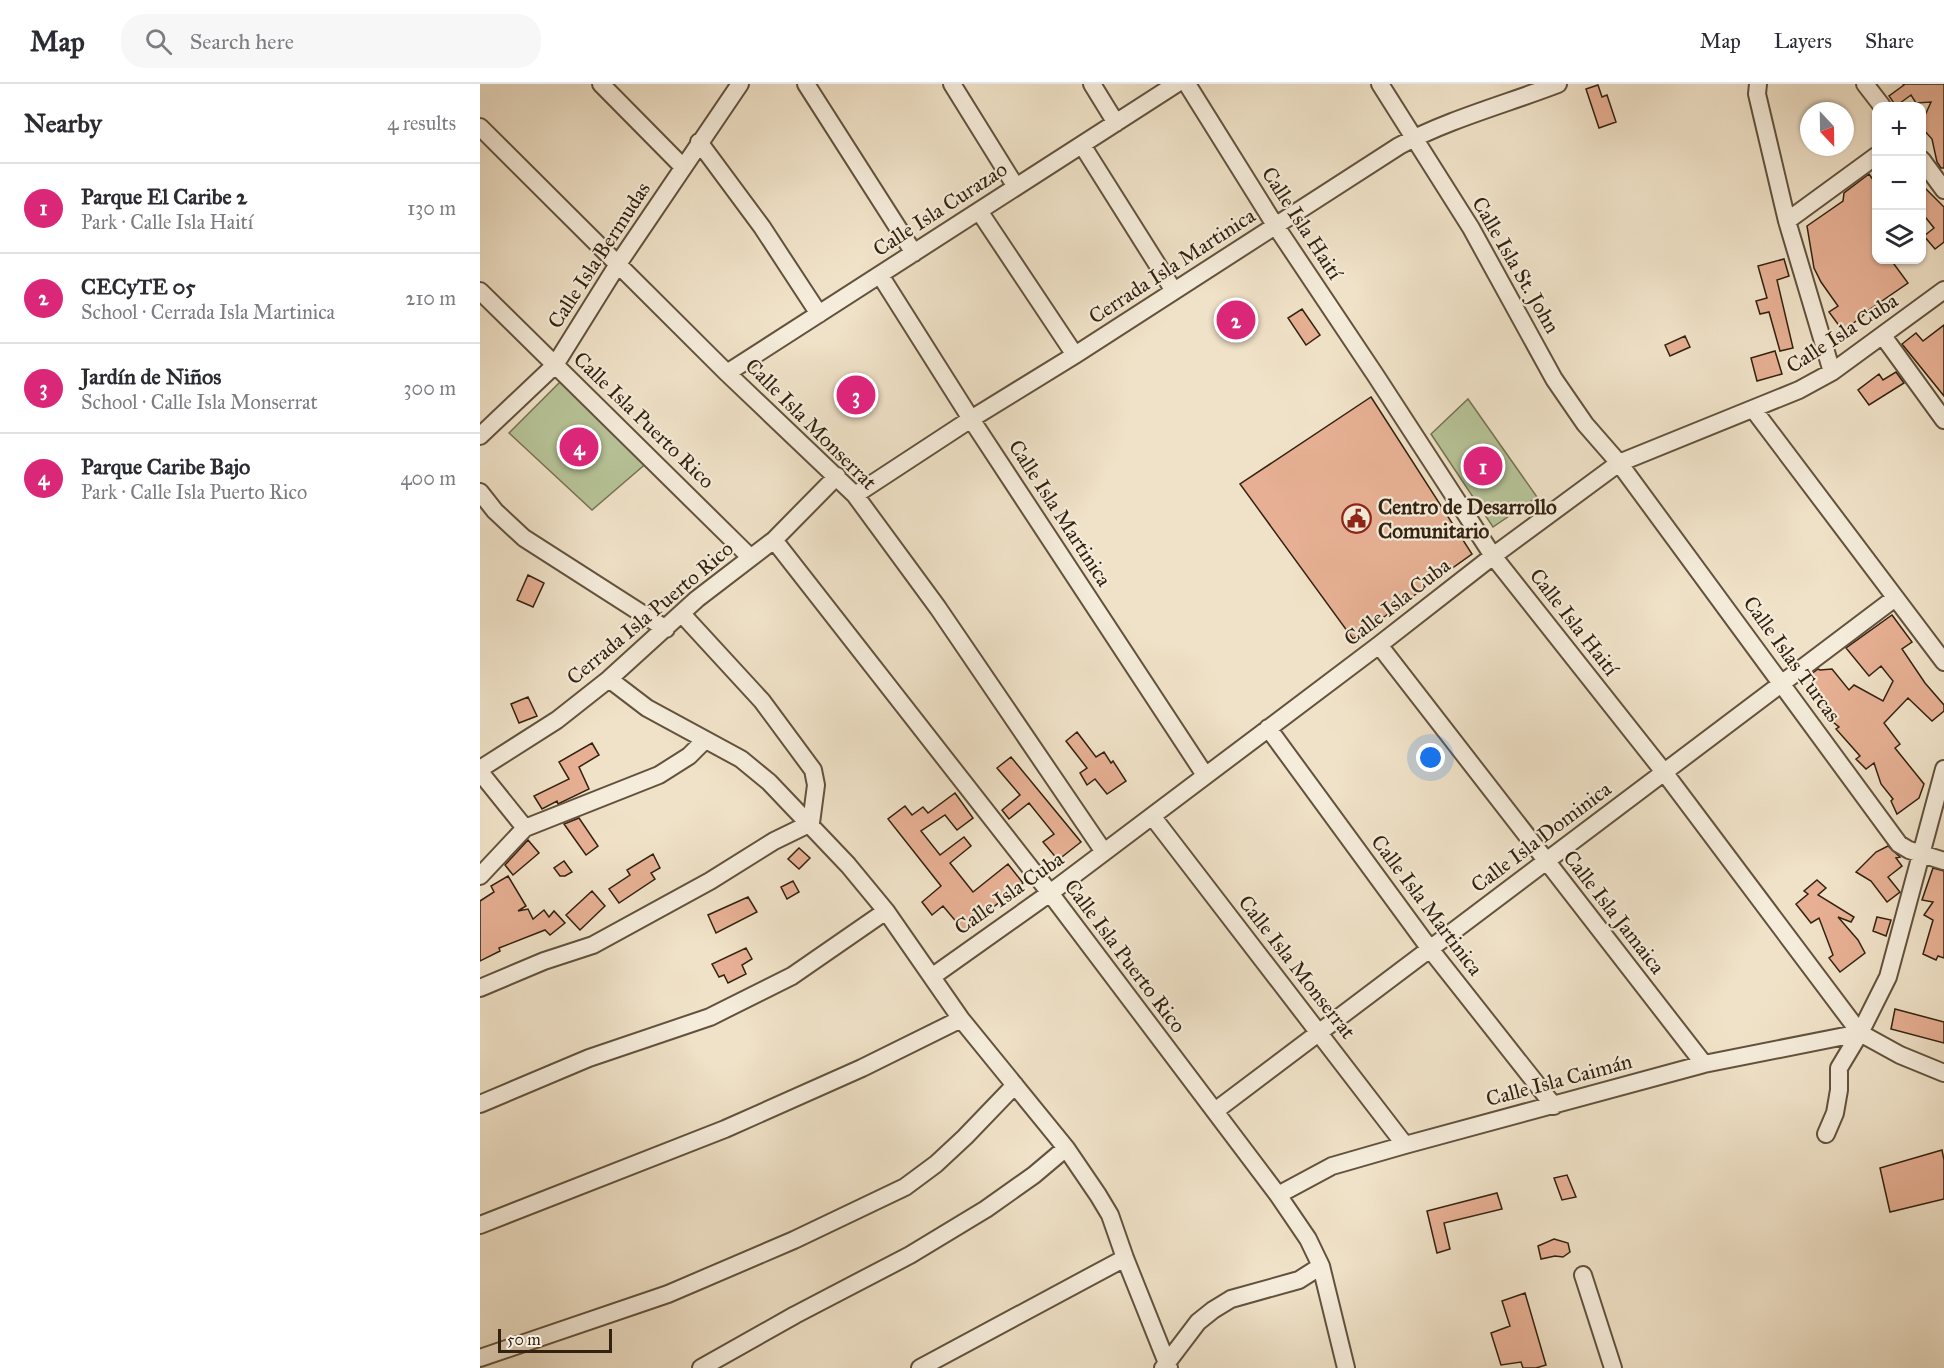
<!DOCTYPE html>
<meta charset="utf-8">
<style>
:root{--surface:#fff;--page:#f7f7f7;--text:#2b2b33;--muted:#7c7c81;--line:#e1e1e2;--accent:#db2777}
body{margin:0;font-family:"IM FELL Great Primer",serif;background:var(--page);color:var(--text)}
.controls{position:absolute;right:18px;top:18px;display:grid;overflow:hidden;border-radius:12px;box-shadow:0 2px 4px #0004}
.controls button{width:54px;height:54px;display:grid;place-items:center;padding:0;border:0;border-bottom:2px solid var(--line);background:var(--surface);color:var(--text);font:30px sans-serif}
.compass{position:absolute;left:1320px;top:18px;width:54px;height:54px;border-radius:50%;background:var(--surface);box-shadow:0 2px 4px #0004;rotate:158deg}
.scale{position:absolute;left:18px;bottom:15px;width:114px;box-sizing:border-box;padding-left:6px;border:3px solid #32220f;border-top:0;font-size:16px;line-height:21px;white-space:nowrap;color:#32220f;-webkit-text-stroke:4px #f5ecdb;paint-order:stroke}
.you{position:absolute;left:951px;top:674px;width:21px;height:21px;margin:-15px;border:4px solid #fff;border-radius:50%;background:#1a73e8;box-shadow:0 0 0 9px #1a73e833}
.badge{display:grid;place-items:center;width:39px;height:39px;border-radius:50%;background:var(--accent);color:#fff;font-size:20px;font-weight:700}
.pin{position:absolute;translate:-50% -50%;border:3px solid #fff;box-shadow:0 2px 6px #0006}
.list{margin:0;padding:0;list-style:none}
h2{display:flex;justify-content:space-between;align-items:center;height:78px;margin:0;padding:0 24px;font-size:26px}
h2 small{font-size:20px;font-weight:400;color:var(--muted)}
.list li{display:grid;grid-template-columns:39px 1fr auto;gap:18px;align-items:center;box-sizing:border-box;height:90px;padding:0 24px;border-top:2px solid var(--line)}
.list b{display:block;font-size:22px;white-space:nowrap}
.list p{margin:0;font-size:20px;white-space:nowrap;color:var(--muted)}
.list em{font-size:20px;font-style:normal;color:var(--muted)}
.icon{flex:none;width:33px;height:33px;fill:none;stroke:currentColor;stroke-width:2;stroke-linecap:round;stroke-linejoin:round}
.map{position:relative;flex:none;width:1464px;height:1284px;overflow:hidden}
header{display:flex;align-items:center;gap:36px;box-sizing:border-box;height:84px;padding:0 30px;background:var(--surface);border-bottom:2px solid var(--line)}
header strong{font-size:28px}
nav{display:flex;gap:33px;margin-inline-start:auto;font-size:21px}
.search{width:420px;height:54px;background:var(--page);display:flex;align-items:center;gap:15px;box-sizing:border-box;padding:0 21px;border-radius:24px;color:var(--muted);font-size:22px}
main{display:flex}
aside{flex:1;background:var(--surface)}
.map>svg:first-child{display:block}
</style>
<header>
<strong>Map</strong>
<div class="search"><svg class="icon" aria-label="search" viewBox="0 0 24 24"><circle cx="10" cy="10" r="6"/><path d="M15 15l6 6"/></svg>Search here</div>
<nav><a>Map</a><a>Layers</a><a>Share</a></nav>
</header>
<main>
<aside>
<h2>Nearby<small>4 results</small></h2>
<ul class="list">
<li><span class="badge">1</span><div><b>Parque El Caribe 2</b><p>Park · Calle Isla Haití</p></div><em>130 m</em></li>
<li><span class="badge">2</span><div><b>CECyTE 05</b><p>School · Cerrada Isla Martinica</p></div><em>210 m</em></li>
<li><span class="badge">3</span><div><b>Jardín de Niños</b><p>School · Calle Isla Monserrat</p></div><em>300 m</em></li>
<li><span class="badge">4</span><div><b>Parque Caribe Bajo</b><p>Park · Calle Isla Puerto Rico</p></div><em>400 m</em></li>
</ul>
</aside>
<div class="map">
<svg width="1464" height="1284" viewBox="0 0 1464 1284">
<rect width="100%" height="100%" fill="#f0e2c8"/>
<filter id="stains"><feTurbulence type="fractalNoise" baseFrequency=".00333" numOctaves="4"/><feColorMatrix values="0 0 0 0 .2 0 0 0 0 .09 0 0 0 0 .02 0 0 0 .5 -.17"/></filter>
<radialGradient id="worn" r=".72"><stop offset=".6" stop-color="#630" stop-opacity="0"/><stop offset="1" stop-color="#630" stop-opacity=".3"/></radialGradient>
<path fill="#b7c498" stroke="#747354" stroke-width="1.5" d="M82 296 169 377 112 426 29 349Z
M988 315 1057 413 1013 443 951 350Z"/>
<path fill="#e7b094" stroke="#32220f" stroke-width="1.5" d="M1423 0H1464V84H1461L1457 78 1452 55 1442 44V38L1451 18 1436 19 1431 11 1416 22 1409 12 1424 1Z
M1118 1 1122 13 1127 11 1136 38 1119 44 1106 5Z
M1389 90 1396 100V176H1411L1428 199 1383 230 1384 231 1363 247 1349 228 1358 222 1341 198 1334 184 1327 142 1363 117 1364 109Z
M1442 101 1464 123V158L1455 165 1444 152 1454 144 1442 129Z
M1304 175 1309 192 1297 196 1313 264 1300 267 1289 228 1280 230 1276 217 1287 214 1278 182Z
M822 225 840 251 826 261 808 234Z
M1464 241V312L1422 260 1436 249 1443 257Z
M1205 252 1210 263 1190 272 1185 261Z
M1295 267 1302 290 1277 297 1271 274Z
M1416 288 1424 299 1389 321 1378 306 1399 290 1403 296Z
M891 313 992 470 873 555 760 400Z
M48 491 64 499 53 523 37 516Z
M1412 531 1432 558 1422 565 1445 599 1464 621V627L1452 637 1428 614 1404 639 1420 660 1415 664 1444 700 1439 714 1417 730 1411 717 1413 715 1401 700 1394 679 1386 685 1376 675 1380 672 1356 645 1359 643 1343 630 1345 628 1327 605 1334 596 1330 591 1338 585 1340 586 1352 585 1369 606 1374 601 1403 617 1413 597 1401 582 1389 592 1366 564Z
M48 613 57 632 39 639 31 620Z
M597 648 616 673 624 668 631 679 633 677 646 697 627 710 615 695 607 701 600 689 607 684 586 657Z
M112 659 119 671 99 683 109 705 78 720 77 717 62 725 54 712 89 695 79 678Z
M531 673 601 758 578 776 563 758 574 750 549 719 529 735 522 726 540 711 517 684Z
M475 709 493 734 477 746 465 731 441 747 460 771 484 753 491 762 470 779 493 808 528 780 543 799 484 847 463 822 452 831 442 818 461 802 408 735 425 722 432 731 443 723 448 729Z
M99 734 118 762 106 771 84 740Z
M48 756 59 769 33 791 25 781Z
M1408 762 1420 773 1416 774 1422 782 1408 793 1420 808 1407 818 1391 797 1376 788 1396 768Z
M319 764 330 774 319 785 308 775Z
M173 770 180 784 171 789 175 795 139 819 129 805 150 791 147 786Z
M84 777 92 788 85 792H80L74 784Z
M1453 784 1464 787V874L1458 872 1456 876 1443 870 1453 836 1444 831 1453 818 1442 816Z
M28 792 46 822 38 827 48 825 53 835 64 826 69 833 74 827 85 839 70 851 65 846 19 864 20 867 0 877V817L14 808 11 802Z
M1337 796 1346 804 1338 811 1374 833 1371 838 1358 833 1378 856 1385 869 1360 888 1349 874 1353 871 1339 834 1331 839 1316 820 1328 810 1324 807Z
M313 797 319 808 307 815 301 803Z
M112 807 125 822 100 846 86 831Z
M268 813 277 828 236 849 228 831Z
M1397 833 1411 836 1406 852 1393 847Z
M266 864 272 875 262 881 266 890 248 899 244 891 239 893 232 880Z
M1415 925 1464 938V959L1411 945Z
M1462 1066 1464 1076V1115L1410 1128 1400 1084Z
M1087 1091 1096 1113 1082 1116 1074 1094Z
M1017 1109 1022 1125 964 1139 970 1165 957 1169 947 1127Z
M1074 1155 1088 1159 1090 1168 1083 1173 1075 1172 1061 1175 1058 1162Z
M1045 1209 1066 1281 1056 1284H1043L1041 1278 1021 1281 1011 1249 1030 1242 1022 1217Z"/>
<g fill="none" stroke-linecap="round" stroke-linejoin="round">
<defs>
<path id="street" d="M121 0 203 83
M326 0 434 169
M472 0 536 103
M612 0 636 39
M707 0 795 141 896 292 1013 472 1184 688 1380 949 1420 971 1464 989
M900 0 991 144 1074 295 1105 340 1139 379 1419 760 1429 766 1464 777
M1278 0 1277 10 1307 137 1352 288
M1385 0 1402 22
M0 43 247 289 375 411 458 524 624 768
M219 58 282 143 339 230
M602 61 694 207
M1442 76 1464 106
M499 127 595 271
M1307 137 1396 72
M400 191 491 335 725 691
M0 207 270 473
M1403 252 1464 336
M247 289 696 0
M1273 325 1464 578
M0 352 75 281 138 180 260 0
M0 408 15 427 44 454 186 545
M375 411 491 335 595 271 919 62C969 35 1026 20 1078 0
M294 456 570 809 798 1111 828 1155 841 1182 866 1284
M202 530 282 617 333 686 336 701 331 739
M899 561 1224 980
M129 595 167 624 261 675 289 698 368 781 406 827 481 935 586 1064 618 1111 630 1131 645 1174 689 1284
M788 644 950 865 1074 1022
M0 685 77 636 129 595 217 515 294 456 357 392
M0 688 45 744
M672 732 925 1061
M0 792 45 744 179 691 209 672 225 656
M453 892 570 809 899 561 1013 472 1139 379 1319 306 1352 288 1464 206
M0 904 64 877 113 861 230 797 294 757 331 739
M0 1020 109 974 230 933 312 892 406 827
M735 1027 1415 514
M1346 1050 1355 1029 1359 1006V984L1380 949 1408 893 1464 685
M798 1111 852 1082 925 1061 1224 980 1380 949
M0 1141 245 1045 382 984 481 935
M1103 1191 1133 1284
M0 1274 188 1210 314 1156 425 1103 456 1080 485 1053 535 1001
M221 1284 315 1231 430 1171 506 1125 554 1091 586 1064
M440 1284 645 1174
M683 1284 718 1238 733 1226 751 1215 819 1196 841 1182"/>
</defs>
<use href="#street" stroke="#62523d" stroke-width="20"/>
<use href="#street" stroke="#f5ecdb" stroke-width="16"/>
</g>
<defs>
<symbol id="civic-ring" viewBox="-11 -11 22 22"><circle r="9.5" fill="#f5ecdb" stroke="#8f2418" stroke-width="1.5"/><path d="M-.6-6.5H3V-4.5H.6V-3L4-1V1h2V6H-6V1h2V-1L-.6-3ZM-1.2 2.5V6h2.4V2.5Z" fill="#8f2418"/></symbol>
</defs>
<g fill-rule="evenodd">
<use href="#civic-ring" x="860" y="418" width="33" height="33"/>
</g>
<g text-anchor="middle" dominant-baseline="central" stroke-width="4.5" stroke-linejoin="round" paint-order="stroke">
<g font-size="21" fill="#32220f" stroke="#f5ecdb">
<text transform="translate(460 125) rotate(-33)">Calle Isla Curazao</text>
<text transform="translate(822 139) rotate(57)">Calle Isla Haití</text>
<text transform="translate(119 171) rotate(-57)">Calle Isla Bermudas</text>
<text transform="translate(1036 181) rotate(60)">Calle Isla St. John</text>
<text transform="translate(692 182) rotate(-33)">Cerrada Isla Martinica</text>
<text transform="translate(1362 249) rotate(-33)">Calle Isla Cuba</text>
<text transform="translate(164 336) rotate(44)">Calle Isla Puerto Rico</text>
<text transform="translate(331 340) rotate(45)">Calle Isla Monserrat</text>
<text transform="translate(580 429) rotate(57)">Calle Isla Martinica</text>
<text transform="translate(917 518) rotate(-38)">Calle Isla Cuba</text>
<text transform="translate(170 529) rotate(-40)">Cerrada Isla Puerto Rico</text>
<text transform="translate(1094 538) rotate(52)">Calle Isla Haití</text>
<text transform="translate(1312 575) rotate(54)">Calle Islas Turcas</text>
<text transform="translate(1061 753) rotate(-37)">Calle Isla Dominica</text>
<text transform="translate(529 809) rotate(-35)">Calle Isla Cuba</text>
<text transform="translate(947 821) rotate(53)">Calle Isla Martinica</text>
<text transform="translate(1134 828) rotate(52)">Calle Isla Jamaica</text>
<text transform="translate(645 872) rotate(53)">Calle Isla Puerto Rico</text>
<text transform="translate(817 883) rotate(52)">Calle Isla Monserrat</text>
<text transform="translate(1079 996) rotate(-15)">Calle Isla Caimán</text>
</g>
<g font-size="21" font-weight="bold" fill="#32220f" stroke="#f5ecdb" text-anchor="start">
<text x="898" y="423">Centro de Desarrollo<tspan x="898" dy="24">Comunitario</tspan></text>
</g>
</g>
<rect width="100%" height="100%" filter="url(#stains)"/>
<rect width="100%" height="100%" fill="url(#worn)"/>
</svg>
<div class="controls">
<button>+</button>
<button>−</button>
<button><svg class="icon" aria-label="layers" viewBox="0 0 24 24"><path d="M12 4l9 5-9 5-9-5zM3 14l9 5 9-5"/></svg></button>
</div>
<svg class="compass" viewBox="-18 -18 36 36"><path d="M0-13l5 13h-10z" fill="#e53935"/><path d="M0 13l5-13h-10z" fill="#7c7c81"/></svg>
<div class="scale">50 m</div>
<div class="you"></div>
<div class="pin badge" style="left:1003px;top:382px">1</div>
<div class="pin badge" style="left:756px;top:236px">2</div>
<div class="pin badge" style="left:376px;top:311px">3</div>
<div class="pin badge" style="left:99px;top:363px">4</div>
</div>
</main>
